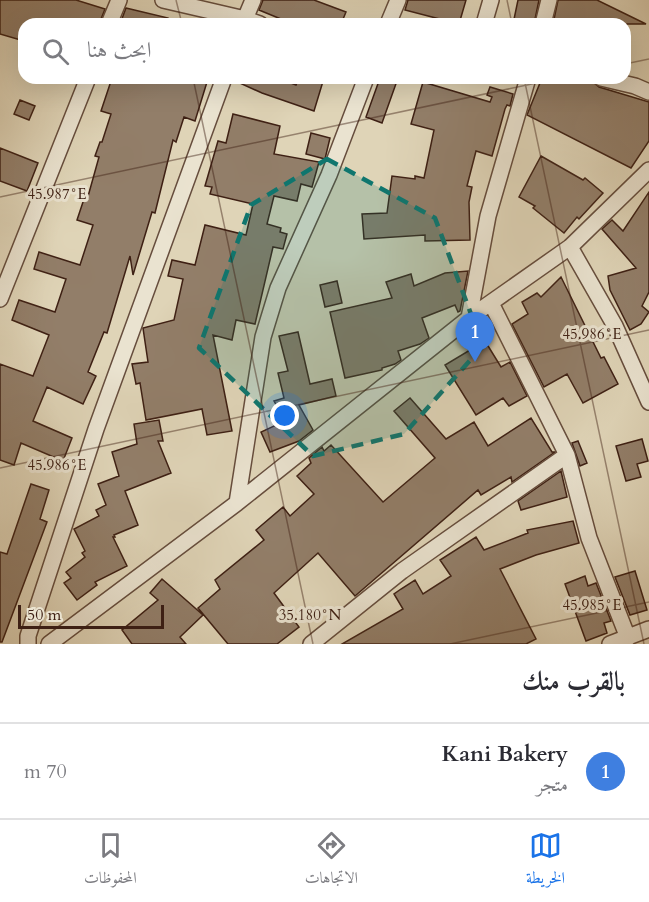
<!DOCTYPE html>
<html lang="ar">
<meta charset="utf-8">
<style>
:root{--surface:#fff;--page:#f2f2f3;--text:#2b2b33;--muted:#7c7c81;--line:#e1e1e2;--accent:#1a73e8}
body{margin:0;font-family:Cardo,Amiri,serif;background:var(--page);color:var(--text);direction:rtl}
.scale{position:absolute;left:18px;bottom:15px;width:146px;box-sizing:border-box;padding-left:6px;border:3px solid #3e2014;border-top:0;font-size:16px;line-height:21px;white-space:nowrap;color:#3e2014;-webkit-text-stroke:4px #eae3d0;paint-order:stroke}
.you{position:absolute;left:285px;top:416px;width:21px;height:21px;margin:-15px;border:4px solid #fff;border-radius:50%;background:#1a73e8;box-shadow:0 0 0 9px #1a73e833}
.badge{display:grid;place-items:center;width:39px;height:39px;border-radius:50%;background:var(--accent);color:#fff;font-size:20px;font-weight:700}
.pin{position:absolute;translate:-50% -50px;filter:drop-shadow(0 2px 3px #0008)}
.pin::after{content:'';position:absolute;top:32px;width:21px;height:18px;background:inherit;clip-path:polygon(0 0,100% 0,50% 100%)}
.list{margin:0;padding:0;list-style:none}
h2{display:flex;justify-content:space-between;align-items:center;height:78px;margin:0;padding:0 24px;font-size:26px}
h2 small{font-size:20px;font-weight:400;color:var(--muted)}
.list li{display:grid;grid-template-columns:39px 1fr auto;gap:18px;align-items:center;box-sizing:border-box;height:96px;padding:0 24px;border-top:2px solid var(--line)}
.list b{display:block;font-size:22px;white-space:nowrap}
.list p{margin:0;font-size:20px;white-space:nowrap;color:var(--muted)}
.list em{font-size:20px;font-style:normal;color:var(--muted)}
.icon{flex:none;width:33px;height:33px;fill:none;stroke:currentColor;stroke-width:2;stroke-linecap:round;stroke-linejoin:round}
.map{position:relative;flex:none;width:649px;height:644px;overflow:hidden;direction:ltr}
.search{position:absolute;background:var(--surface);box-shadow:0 6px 24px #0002;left:18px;right:18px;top:18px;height:66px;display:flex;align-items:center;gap:15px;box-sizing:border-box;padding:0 21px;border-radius:18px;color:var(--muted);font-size:22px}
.sheet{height:174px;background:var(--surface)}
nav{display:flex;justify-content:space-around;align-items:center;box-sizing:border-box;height:84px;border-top:2px solid var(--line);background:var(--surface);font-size:16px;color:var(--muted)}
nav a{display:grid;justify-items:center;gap:3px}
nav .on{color:var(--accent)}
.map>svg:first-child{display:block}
</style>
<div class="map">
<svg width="649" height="644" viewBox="0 0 649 644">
<rect width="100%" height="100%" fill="#dfd4b7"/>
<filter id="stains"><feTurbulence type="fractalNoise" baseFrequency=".00333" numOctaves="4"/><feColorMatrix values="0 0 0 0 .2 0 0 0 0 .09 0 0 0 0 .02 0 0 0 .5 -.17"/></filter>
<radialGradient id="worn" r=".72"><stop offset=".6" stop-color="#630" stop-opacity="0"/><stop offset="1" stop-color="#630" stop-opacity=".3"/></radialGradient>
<path fill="#927e69" stroke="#3e2014" stroke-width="1.5" d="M0 0H76L105 9 99 24H24V41L0 34Z
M263 0H314L346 12 341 24H293L259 10Z
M408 0H466L459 24 405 10Z
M518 0H539L534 24H513Z
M558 0H597L646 24H553Z
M126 8 168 18 167 24H120Z
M112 78H193L207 82 195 121 184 117 176 142 173 140 155 213 152 212 133 275 130 256 107 333 104 332 88 372 96 376 83 404 47 387 33 421 72 438 63 461 21 443 14 465 0 460V364L33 376 49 335 12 320 19 300 55 312 66 279 34 269 39 252 80 265 93 225 77 220 84 199 87 200 99 157 95 156 100 142H102L111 114 101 111Z
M234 78H278L296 85 299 78H324L314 111 262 93 233 80Z
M380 78H398L382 123 366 117Z
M542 78 584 79 592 81 599 87 649 102V141L631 168 527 115Z
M423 82 490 102 492 97 487 95 490 87 513 94 510 106 507 105 505 109 492 156 476 151 467 186 472 187 469 202 470 240 425 241V235L364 239 362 214 387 213 392 176 415 179V176L424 178 434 130 411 124Z
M20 100 35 106 29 120 14 114Z
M233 114 280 126 274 154 319 162 312 187 301 184 297 201 274 196 267 224 281 228 280 232 287 234 283 249 273 247 255 324 236 320 232 340 213 335 232 431 207 435 202 409 146 420 140 383 136 384 132 364 148 362 143 328 174 320 183 279 168 276 172 260 195 265 205 225 246 235 253 204 210 194 212 187 205 186 218 141 226 143Z
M311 133 330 138 325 159 306 154Z
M0 148 38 163 27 191 0 181Z
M541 156 583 180 585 178 603 193 579 219 577 217 564 233 533 208 535 206 519 197Z
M649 192V292L642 306 649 312 641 324 630 330 610 290 608 276 636 268 602 229 612 220 623 231Z
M468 271 460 311 458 312 455 305 422 318 429 338 420 344 398 351 401 360 395 364 382 368V370L345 378 330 312 392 298 386 282 411 274 414 286 445 273Z
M561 277 601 358 604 357 618 384 583 403 567 374 544 387 512 324 528 314 522 302 537 293 541 297Z
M337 281 342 303 325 307 320 285Z
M298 332 310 384 332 379 336 396 299 405 313 430 299 441 270 452 261 432 285 421 274 401 284 398 278 373 288 371 279 336Z
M485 341 501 367 510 362 527 396 509 406 503 398 476 415 445 365Z
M410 398 446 439 474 422 488 446 531 418 552 452H555L512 482 511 477 481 495 478 490 355 596 318 553 274 593 299 627 277 644H228L198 608 220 589 215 580 264 540 256 530 283 507 290 516 314 494 297 476 311 463 309 458 322 447 324 451 331 445 383 502 435 458 394 411Z
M159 420 163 441H158L171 473 125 491 138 525 114 535 115 537H113L127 566 95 582 97 585 77 600 64 583 71 578 66 572 85 557 82 553 85 551 74 529 99 516 96 510 106 505 98 484 119 476 112 452 137 444 134 424Z
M642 439 648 461 637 464 641 477 626 481 616 446Z
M578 441 587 463 580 466 572 443Z
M561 471 567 497 521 510 518 501Z
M31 484 49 490 40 519 47 522 2 642H0V552L7 554Z
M573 521 579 543 536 555 500 569 536 639 526 644H342L403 609 394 594 401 589 415 580 423 594 451 576 440 560 476 537 484 550 528 533 527 530Z
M635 571 647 610 630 615 615 577Z
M585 576 588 586 596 583 611 621 604 623 607 633 586 641 565 584Z
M162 579 203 615 180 637 186 644H132L122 630 158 600 150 593Z"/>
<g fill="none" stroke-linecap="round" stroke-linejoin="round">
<defs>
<path id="street" d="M163 0 245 19 260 24
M109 24 119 0
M243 24 253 0
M388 24 398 0
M484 24 491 0
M543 24 549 0
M601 78 635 86 649 92
M570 247 615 326 649 402
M0 299 88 78
M491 303 567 455 589 538 628 638
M469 318 488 216 528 78
M237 503 263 337 278 288 329 175 366 78
M28 644V636L96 429 224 78
M49 644 237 503 469 318 570 247 649 170
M311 644 402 571 567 455
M610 644 649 629"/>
</defs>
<use href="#street" stroke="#664d3d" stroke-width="18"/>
<use href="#street" stroke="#eae3d0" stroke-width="15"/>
</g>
<path fill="#0f766e" fill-opacity="0.2" stroke="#0f766e" stroke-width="4.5" stroke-dasharray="12 8" stroke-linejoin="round" d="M327 159 435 218 483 346 404 434 313 456 199 348 251 205Z"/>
<path fill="none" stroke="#3e2014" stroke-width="1.5" stroke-opacity="0.45" d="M176 0 182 24M507 0 512 24M625 64 649 59M193 78 313 644M524 78 644 644M0 197 560 78M0 468 649 330M450 644 649 602"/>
<g font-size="15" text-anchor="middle" fill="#3e2014" stroke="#eae3d0" stroke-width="6" stroke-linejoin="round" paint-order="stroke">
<text x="57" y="199">45.987°E</text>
<text x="592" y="339">45.986°E</text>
<text x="57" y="470">45.986°E</text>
<text x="592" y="610">45.985°E</text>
<text x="310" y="620">35.180°N</text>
</g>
<rect width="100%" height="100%" filter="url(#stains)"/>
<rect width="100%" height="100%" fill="url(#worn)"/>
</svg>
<div class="scale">50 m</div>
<div class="you"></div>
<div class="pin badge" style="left:475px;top:362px;background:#3f7fe0">1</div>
<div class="search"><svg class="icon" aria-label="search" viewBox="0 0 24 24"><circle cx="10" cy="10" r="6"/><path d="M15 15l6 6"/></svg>ابحث هنا</div>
</div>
<section class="sheet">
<h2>بالقرب منك<small></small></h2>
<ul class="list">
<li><span class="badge" style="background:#3f7fe0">1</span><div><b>Kani Bakery</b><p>متجر</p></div><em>70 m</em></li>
</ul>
</section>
<nav>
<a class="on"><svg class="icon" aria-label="map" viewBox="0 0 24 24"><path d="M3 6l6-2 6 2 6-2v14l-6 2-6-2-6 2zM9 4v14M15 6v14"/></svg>الخريطة</a>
<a><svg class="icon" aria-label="directions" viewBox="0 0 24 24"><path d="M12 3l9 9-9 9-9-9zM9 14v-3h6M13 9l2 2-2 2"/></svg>الاتجاهات</a>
<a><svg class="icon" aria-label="saved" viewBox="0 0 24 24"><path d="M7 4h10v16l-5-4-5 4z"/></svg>المحفوظات</a>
</nav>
